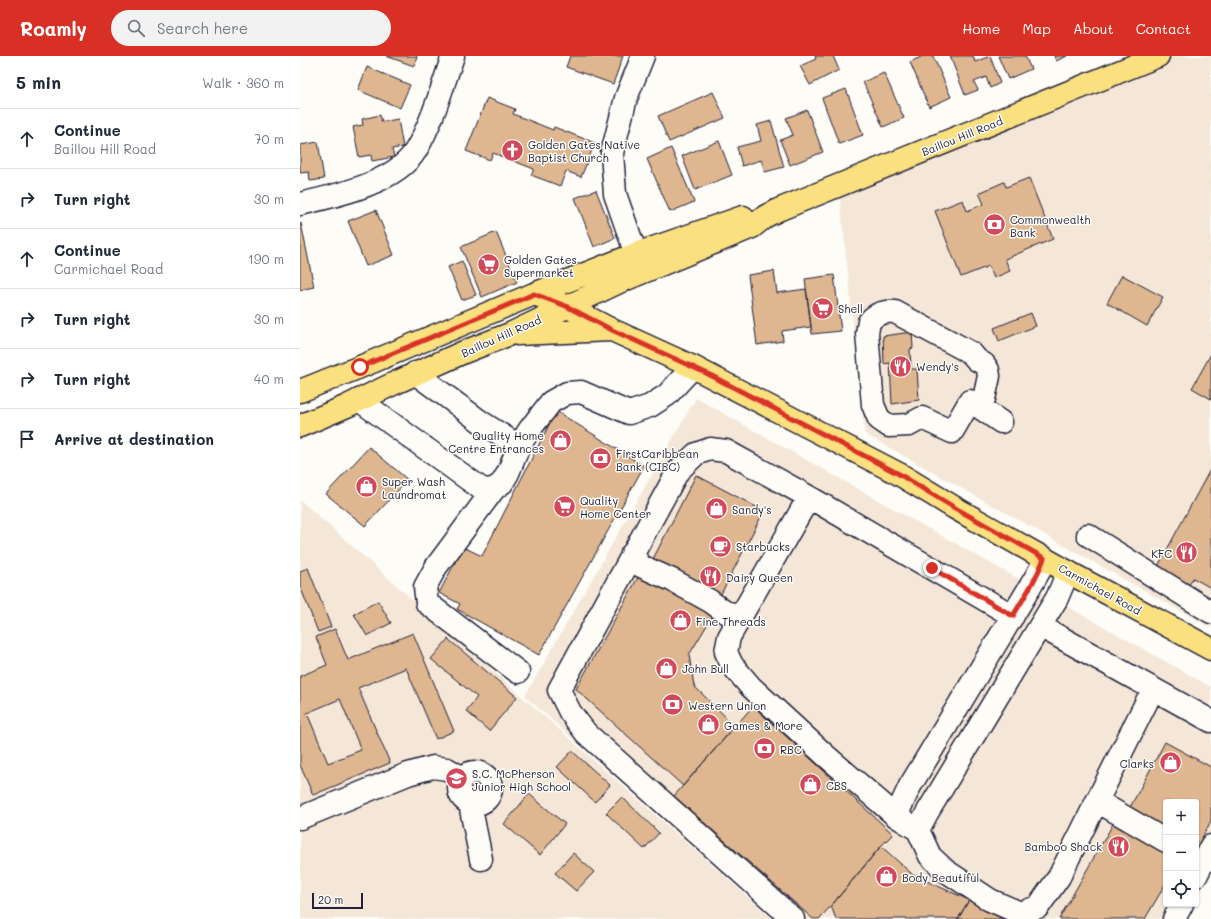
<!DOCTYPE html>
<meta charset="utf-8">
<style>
:root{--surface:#fff;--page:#f2f2f3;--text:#1f2937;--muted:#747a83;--line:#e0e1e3;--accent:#d93025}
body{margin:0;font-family:Mali,sans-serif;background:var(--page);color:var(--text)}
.controls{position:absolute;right:12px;bottom:12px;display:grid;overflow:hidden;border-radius:4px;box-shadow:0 1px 3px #0004}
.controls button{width:36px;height:36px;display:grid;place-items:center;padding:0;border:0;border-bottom:1px solid var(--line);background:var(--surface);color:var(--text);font:20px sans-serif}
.scale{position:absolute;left:12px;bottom:10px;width:51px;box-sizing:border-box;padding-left:4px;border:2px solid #22223b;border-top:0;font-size:11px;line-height:14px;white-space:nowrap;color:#22223b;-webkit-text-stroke:3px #fdfcf7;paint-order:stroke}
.stop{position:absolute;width:12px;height:12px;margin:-9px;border:3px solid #d93025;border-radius:50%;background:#fff}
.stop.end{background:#d93025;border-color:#fff;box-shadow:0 1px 4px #0008}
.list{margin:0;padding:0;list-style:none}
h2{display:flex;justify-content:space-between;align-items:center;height:52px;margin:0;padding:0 16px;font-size:17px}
h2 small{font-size:13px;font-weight:400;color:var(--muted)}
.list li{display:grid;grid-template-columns:26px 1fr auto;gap:12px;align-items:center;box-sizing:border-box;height:60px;padding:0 16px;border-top:1px solid var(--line)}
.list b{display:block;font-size:15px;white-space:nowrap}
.list p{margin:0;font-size:13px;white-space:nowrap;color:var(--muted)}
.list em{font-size:13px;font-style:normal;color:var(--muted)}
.icon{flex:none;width:22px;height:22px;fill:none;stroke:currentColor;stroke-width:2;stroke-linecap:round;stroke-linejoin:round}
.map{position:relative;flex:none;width:911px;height:863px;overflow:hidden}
header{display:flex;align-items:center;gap:24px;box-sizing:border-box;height:56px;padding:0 20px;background:var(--accent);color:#fff}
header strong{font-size:19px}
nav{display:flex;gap:22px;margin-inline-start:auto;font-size:14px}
.search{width:280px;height:36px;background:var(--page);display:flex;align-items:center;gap:10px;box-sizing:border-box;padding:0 14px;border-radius:22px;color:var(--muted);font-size:15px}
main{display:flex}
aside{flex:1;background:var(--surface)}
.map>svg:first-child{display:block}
</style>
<header>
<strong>Roamly</strong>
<div class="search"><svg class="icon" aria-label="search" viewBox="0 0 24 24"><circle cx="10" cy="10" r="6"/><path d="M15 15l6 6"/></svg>Search here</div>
<nav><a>Home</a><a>Map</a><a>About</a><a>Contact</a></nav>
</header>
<main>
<aside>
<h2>5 min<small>Walk · 360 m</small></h2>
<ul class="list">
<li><svg class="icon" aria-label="ahead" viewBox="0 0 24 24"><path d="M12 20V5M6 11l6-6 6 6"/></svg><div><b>Continue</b><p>Baillou Hill Road</p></div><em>70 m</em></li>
<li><svg class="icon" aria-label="right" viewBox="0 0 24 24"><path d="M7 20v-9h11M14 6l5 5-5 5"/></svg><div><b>Turn right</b></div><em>30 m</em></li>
<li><svg class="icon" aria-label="ahead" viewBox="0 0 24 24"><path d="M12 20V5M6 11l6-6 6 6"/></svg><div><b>Continue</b><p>Carmichael Road</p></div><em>190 m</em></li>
<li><svg class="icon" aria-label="right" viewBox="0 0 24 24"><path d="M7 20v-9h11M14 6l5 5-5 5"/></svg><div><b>Turn right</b></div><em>30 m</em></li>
<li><svg class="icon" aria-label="right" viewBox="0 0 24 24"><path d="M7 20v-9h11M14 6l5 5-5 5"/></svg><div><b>Turn right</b></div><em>40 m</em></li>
<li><svg class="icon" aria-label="arrive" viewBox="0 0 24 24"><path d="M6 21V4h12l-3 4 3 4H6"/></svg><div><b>Arrive at destination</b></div></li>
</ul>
</aside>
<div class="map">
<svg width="911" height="863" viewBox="0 0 911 863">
<rect width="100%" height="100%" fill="#fdfcf7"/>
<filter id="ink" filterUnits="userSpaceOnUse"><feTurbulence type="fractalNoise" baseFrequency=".025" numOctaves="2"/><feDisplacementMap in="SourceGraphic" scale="8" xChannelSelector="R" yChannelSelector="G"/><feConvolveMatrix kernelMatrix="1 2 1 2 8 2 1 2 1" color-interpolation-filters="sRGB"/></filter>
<g filter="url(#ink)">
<path fill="#f4e7d8" d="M874 0H911V572L565 378 539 133Z
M396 342 911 631V816L896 844V746H866V848H894L886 863H475L225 640Z
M0 444 156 582 473 863H0Z"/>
<path fill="#deb68f" stroke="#22223b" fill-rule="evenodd" d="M86 0H117L114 10Z
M270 0H323L313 28 266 11Z
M515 0H533L539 14 510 29 500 10 516 3Z
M623 0H633L651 41 629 51 610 6Z
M650 0H673L675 6 690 0 700 27 690 32 686 21 674 26 678 34 665 39Z
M698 0H725L731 13 708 23Z
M754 0H767L756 5Z
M67 11 110 29 100 52 58 34Z
M584 17 604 62 583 71 563 26Z
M546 33 563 79 539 88 522 42Z
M413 36 425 62 369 86 358 60Z
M187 42 215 53 213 58 253 74 254 71 295 87 281 121 266 115 260 130 231 119 234 113 193 97 190 104 166 95Z
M507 54 523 96 490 109 480 84 493 79 486 62Z
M80 59 82 66 98 63 103 91 92 93 94 101 72 105 71 99 59 101 53 71 63 69 62 63Z
M471 65 484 111 465 116 461 104 442 110 437 91 461 85 457 69Z
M419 85 432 119 395 134 382 100Z
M18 86 24 123 10 125 9 116 0 117V89Z
M371 92 394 146 370 156 347 103Z
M729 122 753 183 705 203 710 215 694 222 689 210 661 221 635 155 663 144 667 155 684 148 679 137 704 126 706 131Z
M296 134 315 182 294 191 275 142Z
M76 154 94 199 66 210 48 165Z
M1 167 14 231 0 234V168Z
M196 176 217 226 182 241 161 191Z
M162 205 176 239 162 244 148 211Z
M474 215 477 237 506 233 511 271 482 275 483 285 457 289 448 219Z
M534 219 541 275 512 278 505 223Z
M822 219 863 241 847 270 807 247Z
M731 257 736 270 699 285 694 272Z
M612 276 613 292 610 293 611 313H617L619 344 592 348 590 307 584 308 583 280Z
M911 298V343L892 332Z
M256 355 344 410 239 599 157 553 160 548 139 537 163 491 182 500Z
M69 391 108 424 65 470 26 438Z
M911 412V532L893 522 889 529 857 512Z
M396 419 464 455 421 538 353 503Z
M8 512 31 571 18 576 0 530V515Z
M341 516 415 556 389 599 394 630 435 670 383 730 276 633Z
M78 545 91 567 67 580 54 558Z
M35 573 48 604 113 577 154 675 136 683 106 612 58 632 90 707 13 739 0 709V620L27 609 16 581ZM40 643 61 694 28 707 7 657Z
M148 583 217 641 189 675 166 655 177 641 131 603Z
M453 650 593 778 581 790 531 850 519 863H513L374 740Z
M865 686 911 711V765L896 793V746H866V778L827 757Z
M272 695 310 729 295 746 257 711Z
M229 738 265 768 240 799 204 768Z
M322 741 359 777 344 793 306 757Z
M813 768 866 798V827L845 863H759Z
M581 790 613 819 669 844 658 863H536L531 850Z
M273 797 294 816 276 835 255 817Z
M669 844 703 863H658Z"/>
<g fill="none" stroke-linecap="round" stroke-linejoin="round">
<defs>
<path id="minor" d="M0 148C35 140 96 127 116 94 133 65 142 31 153 0
M336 198 315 138 312 97 326 42 343 0
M115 317 181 366 219 390
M684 343 689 320 688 314 684 308 677 304 671 297 595 256C584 255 575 258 569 266L567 277 573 349 579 363 589 370 609 369 622 362 652 376 670 345 701 366
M59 344 183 434 194 433 202 427 208 417 219 390 230 373 251 346 267 337 281 336 329 357 350 350 367 339 393 311
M194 433 136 511 125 531 127 547 218 616
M509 441 429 581 426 596 432 609 451 631 525 699 596 760 618 774 630 800 646 815 690 844 720 857 738 851 759 821 853 633
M788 479 911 556
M332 498 341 510 372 524 410 545 425 556 441 560
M740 570 911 665
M159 732a16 16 0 1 1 32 0a16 16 0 1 1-32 0Z
M797 745 866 785
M170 748 181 803
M596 760 610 730 733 526 741 512 744 502
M0 762 108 718 133 711 147 713 162 722
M618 774 627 757 757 542 768 516
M896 820 911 790
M493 863 286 677 270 656 259 634 378 415 396 398 410 393 426 395 509 441 713 560
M874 863 882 848"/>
<path id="major" d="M234 238 266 250 312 274 393 311 599 418 655 452 768 516 911 593
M217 278 311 274
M0 335 60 311 234 238 336 198 443 161
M0 370 47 350 95 327 164 296 210 278 319 226 452 171 466 160 478 154 858 0"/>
</defs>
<use href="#minor" stroke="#22223b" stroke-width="25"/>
<use href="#major" stroke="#22223b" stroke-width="25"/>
<use href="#minor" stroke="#fdfcf7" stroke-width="22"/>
<use href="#major" stroke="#fbe080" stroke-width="22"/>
</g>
</g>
<g fill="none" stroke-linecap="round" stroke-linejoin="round" filter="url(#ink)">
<path stroke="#d93025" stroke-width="5" d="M60 311 234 238 266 250 312 274 408 318 599 418 655 452 744 502C737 523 724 541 713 560L632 512"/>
</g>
<defs>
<symbol id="church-disc" viewBox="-11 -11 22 22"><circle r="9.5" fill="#d1495b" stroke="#fdfcf7"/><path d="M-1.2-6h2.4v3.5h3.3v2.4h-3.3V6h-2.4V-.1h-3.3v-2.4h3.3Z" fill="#fff"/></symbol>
<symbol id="bank-disc" viewBox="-11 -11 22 22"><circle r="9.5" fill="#d1495b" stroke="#fdfcf7"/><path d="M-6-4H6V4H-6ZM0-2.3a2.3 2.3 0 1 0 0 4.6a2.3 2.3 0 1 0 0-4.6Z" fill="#fff"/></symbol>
<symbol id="supermarket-disc" viewBox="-11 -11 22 22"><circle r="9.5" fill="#d1495b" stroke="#fdfcf7"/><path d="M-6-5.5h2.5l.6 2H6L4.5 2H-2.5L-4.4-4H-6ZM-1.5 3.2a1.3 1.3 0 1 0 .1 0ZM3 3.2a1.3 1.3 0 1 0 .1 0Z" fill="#fff"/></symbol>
<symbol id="restaurant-disc" viewBox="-11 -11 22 22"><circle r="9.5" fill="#d1495b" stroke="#fdfcf7"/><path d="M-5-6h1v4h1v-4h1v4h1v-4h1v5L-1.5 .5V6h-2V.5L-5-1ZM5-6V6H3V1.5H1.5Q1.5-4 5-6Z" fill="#fff"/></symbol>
<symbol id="shop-disc" viewBox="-11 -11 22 22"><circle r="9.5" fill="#d1495b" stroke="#fdfcf7"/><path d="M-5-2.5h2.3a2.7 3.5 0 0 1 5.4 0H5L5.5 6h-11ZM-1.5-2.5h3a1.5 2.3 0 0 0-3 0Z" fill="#fff"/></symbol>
<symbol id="cafe-disc" viewBox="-11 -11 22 22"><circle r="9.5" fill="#d1495b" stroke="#fdfcf7"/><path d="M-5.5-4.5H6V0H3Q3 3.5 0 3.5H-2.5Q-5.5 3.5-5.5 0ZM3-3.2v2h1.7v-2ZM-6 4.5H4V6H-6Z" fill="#fff"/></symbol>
<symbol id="school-disc" viewBox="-11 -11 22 22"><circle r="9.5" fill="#d1495b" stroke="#fdfcf7"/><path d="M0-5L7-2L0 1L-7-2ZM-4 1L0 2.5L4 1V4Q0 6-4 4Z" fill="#fff"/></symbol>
</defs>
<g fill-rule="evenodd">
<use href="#church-disc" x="200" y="82" width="25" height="25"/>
<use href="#bank-disc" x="682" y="156" width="25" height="25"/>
<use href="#supermarket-disc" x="176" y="196" width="25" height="25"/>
<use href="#supermarket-disc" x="510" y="240" width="25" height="25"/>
<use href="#restaurant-disc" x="588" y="298" width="25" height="25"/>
<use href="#shop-disc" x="248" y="372" width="25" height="25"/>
<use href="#bank-disc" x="288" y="390" width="25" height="25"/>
<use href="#shop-disc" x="54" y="418" width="25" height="25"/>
<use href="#supermarket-disc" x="252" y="438" width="25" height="25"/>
<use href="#shop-disc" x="404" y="440" width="25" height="25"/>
<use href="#cafe-disc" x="408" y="478" width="25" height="25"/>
<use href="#restaurant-disc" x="874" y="484" width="25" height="25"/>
<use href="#restaurant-disc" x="398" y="508" width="25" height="25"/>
<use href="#shop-disc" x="368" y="552" width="25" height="25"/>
<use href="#shop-disc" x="354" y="600" width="25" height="25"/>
<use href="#bank-disc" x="360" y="636" width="25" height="25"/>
<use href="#shop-disc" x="396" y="656" width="25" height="25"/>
<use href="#bank-disc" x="452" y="680" width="25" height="25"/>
<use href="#shop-disc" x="858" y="694" width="25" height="25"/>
<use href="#school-disc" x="144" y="710" width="25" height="25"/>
<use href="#shop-disc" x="498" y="716" width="25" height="25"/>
<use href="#restaurant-disc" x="806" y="778" width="25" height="25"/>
<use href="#shop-disc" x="574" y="808" width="25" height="25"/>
</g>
<g text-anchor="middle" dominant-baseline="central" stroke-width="3" stroke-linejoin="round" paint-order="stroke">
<g font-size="11" fill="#22223b" stroke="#fdfcf7">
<text transform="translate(662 80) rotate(-22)">Baillou Hill Road</text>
<text transform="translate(201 280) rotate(-24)">Baillou Hill Road</text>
<text transform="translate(800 533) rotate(29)">Carmichael Road</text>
</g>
<g font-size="11" fill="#22223b" stroke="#fdfcf7" text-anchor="start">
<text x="228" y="88">Golden Gates Native<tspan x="228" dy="13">Baptist Church</tspan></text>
<text x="710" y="163">Commonwealth<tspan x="710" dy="13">Bank</tspan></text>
<text x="204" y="203">Golden Gates<tspan x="204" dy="13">Supermarket</tspan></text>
<text x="538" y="252">Shell</text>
<text x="616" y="310">Wendy's</text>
<text x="244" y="379" text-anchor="end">Quality Home<tspan x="244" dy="13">Centre Entrances</tspan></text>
<text x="316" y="397">FirstCaribbean<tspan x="316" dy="13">Bank (CIBC)</tspan></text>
<text x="82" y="425">Super Wash<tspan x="82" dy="13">Laundromat</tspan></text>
<text x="280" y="444">Quality<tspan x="280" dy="13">Home Center</tspan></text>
<text x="432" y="453">Sandy's</text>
<text x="436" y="490">Starbucks</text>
<text x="872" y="497" text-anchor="end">KFC</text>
<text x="426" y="521">Dairy Queen</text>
<text x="396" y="565">Fine Threads</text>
<text x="382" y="612">John Bull</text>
<text x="388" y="649">Western Union</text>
<text x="424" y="669">Games &amp; More</text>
<text x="480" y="693">RBC</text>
<text x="854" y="707" text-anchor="end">Clarks</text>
<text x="172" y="717">S.C. McPherson<tspan x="172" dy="13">Junior High School</tspan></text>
<text x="526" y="729">CBS</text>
<text x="802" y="790" text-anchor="end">Bamboo Shack</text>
<text x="602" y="821">Body Beautiful</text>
</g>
</g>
</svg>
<div class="controls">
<button>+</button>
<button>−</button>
<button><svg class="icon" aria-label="locate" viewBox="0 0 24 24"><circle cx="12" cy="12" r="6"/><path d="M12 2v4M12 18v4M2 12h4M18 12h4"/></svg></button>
</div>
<div class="scale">20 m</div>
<div class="stop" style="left:60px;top:311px"></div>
<div class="stop end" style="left:632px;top:512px"></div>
</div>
</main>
